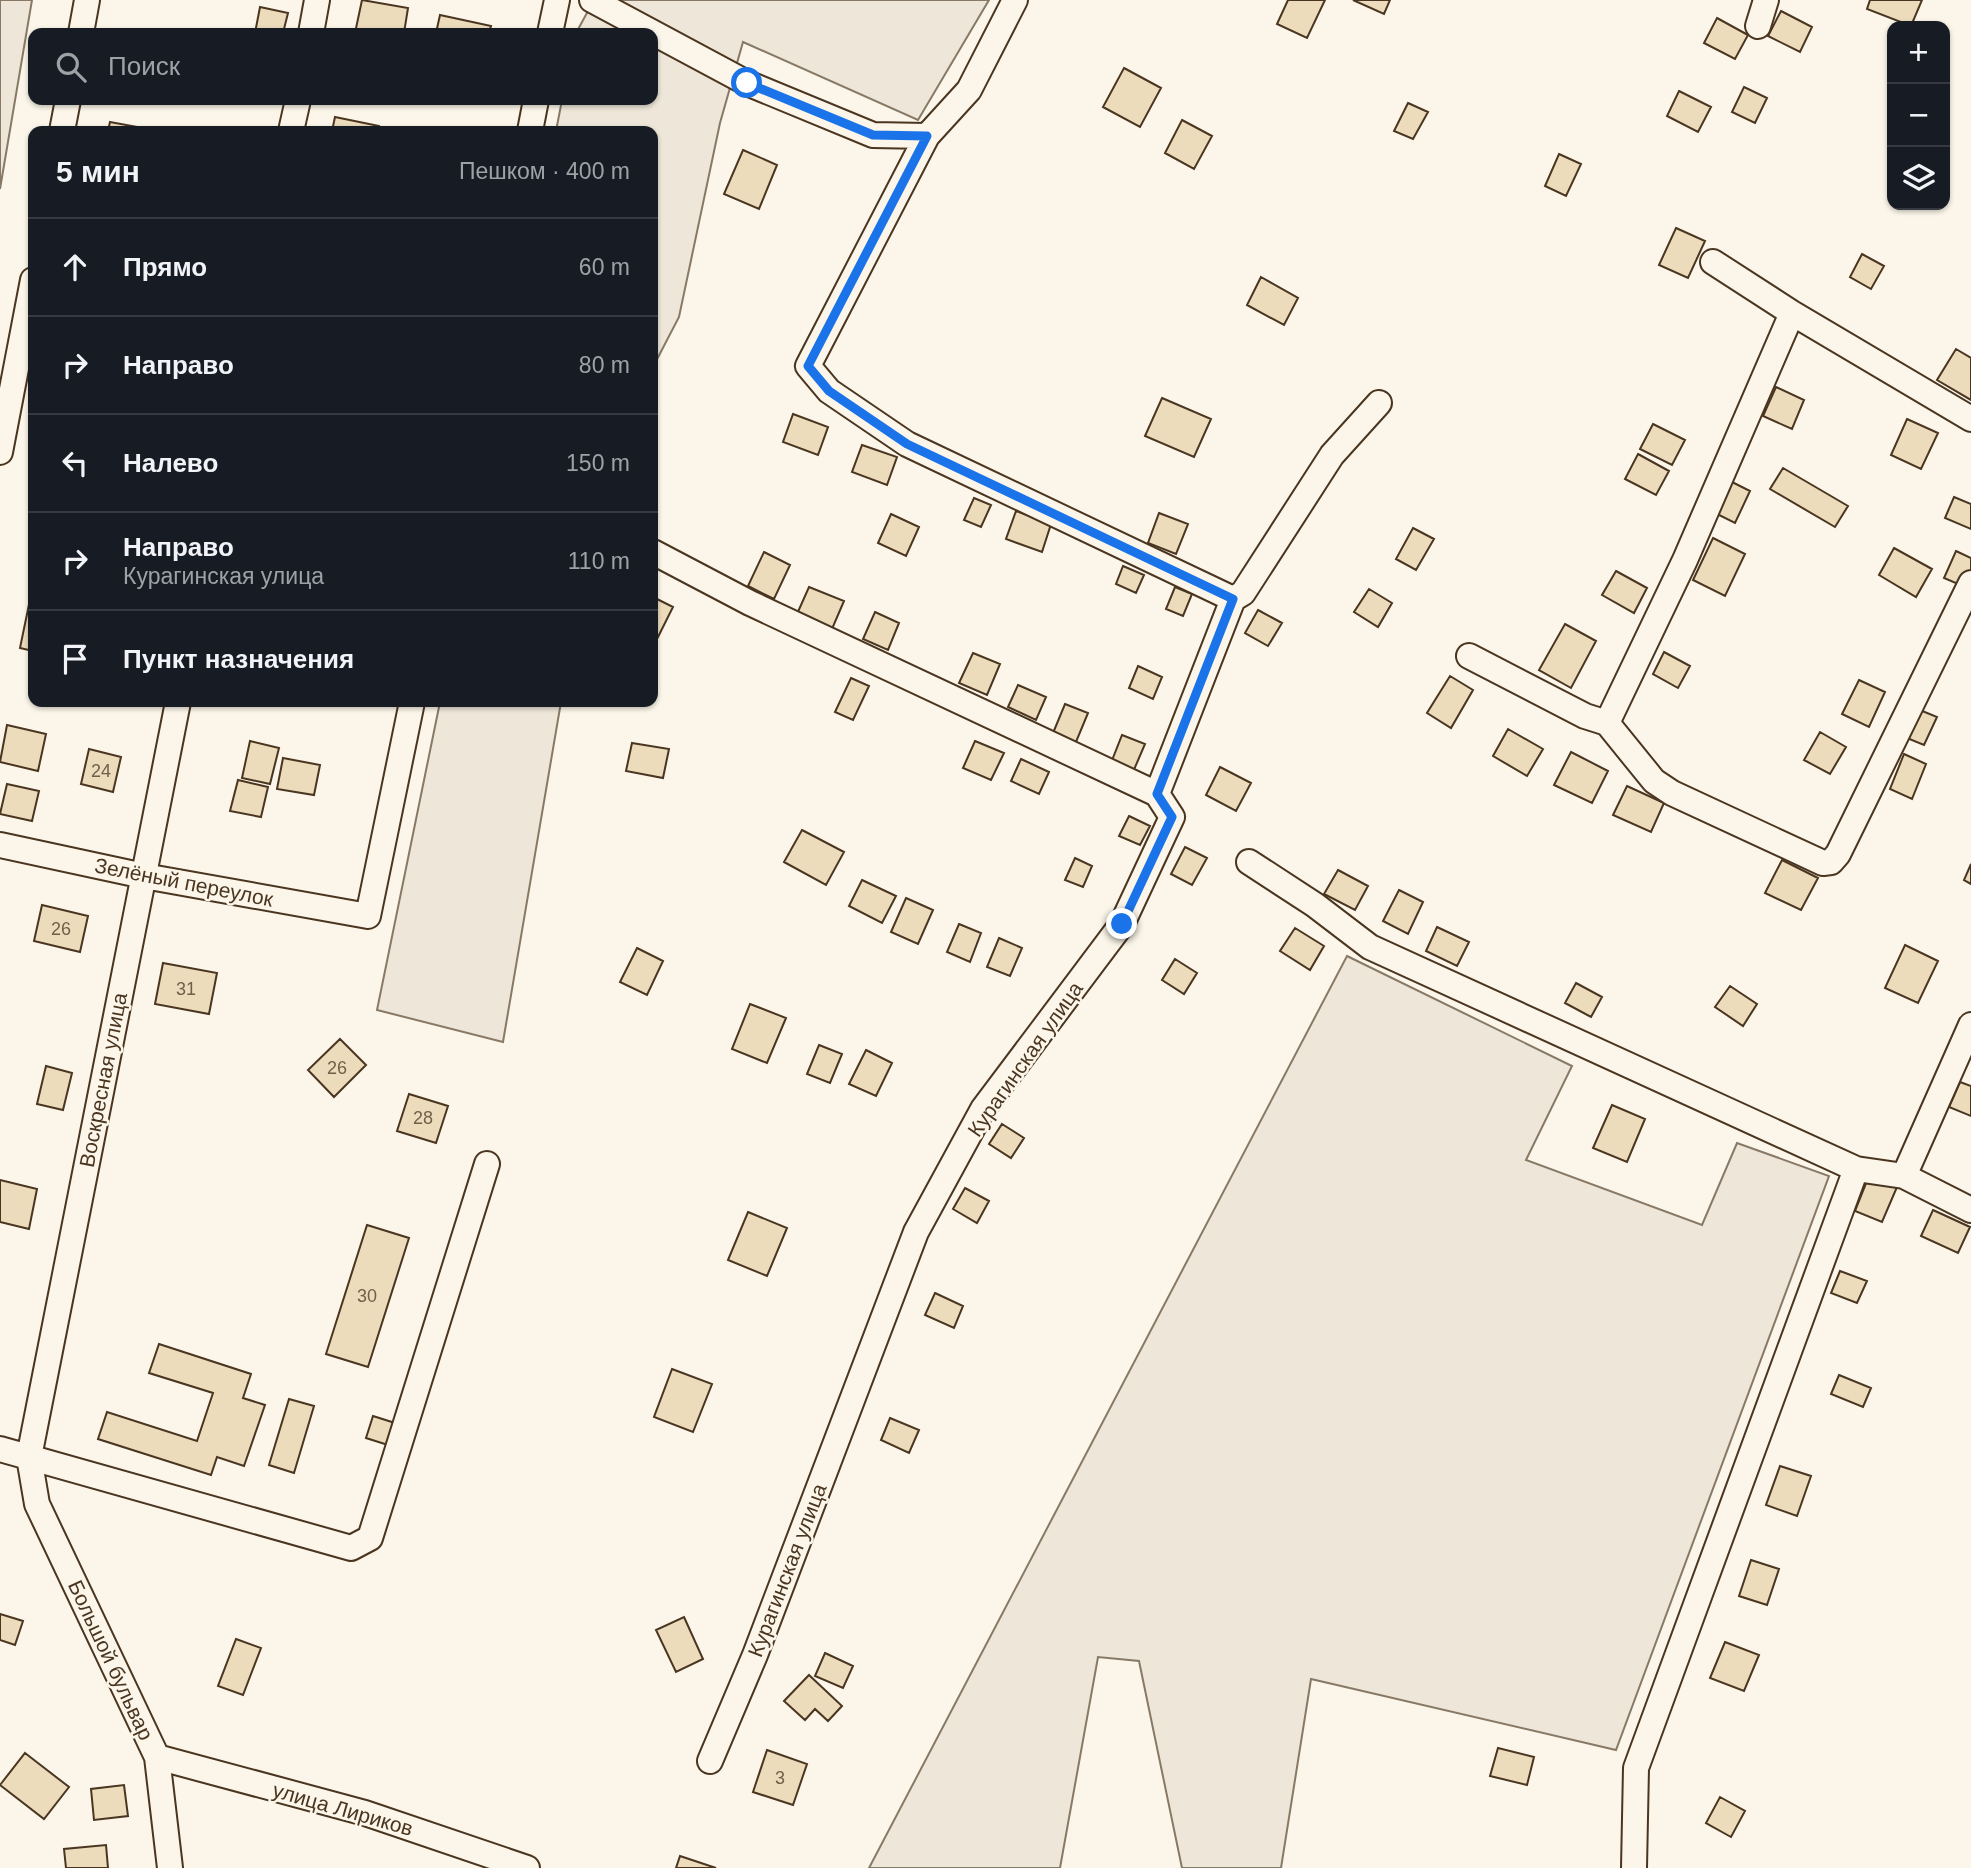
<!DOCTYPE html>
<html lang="ru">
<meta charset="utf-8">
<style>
:root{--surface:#171b24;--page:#242831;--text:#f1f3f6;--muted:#9ea1a6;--line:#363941}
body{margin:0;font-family:Helvetica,sans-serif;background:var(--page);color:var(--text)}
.controls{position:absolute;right:21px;top:21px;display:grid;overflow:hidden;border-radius:14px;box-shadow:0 2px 5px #0004}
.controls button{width:63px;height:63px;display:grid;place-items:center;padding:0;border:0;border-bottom:2px solid var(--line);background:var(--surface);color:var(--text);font:35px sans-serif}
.stop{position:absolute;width:21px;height:21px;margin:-16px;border:5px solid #1a73e8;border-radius:50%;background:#fff}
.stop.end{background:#1a73e8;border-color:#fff;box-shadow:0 2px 7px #0008}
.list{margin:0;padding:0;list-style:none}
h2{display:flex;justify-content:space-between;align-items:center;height:91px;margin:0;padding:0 28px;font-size:30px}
h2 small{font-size:23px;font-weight:400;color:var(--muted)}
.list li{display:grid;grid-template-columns:46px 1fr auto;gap:21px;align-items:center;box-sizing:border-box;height:98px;padding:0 28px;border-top:2px solid var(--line)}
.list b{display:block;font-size:26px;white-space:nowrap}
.list p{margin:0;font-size:23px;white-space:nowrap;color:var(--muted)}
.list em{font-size:23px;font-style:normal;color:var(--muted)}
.icon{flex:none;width:38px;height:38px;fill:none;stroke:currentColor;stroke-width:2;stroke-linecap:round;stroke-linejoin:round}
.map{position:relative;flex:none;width:1971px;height:1868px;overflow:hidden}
.search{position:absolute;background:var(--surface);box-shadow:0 2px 5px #0004;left:28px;top:28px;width:630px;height:77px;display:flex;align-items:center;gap:18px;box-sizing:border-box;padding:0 24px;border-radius:14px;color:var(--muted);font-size:26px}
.panel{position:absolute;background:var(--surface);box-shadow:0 2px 5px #0004;left:28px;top:126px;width:630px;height:581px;border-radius:14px}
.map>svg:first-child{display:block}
</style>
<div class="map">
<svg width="1971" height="1868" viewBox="0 0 1971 1868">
<rect width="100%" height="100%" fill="#fbf6e9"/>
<path fill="#ede6d9" stroke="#887966" stroke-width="2" d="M0 0H32L0 189Z
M594 0H989L918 120 743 42 720 123 679 317 653 367V131H556L562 100H653V33H576Z
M440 702H561L503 1042 377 1010Z
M1347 956 1572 1066 1526 1160 1702 1225 1737 1143 1829 1176 1616 1750 1311 1679 1281 1868H1182L1139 1661 1098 1657 1060 1868H869Z"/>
<path fill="#ecdcbc" stroke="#4a3520" stroke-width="2" d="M362 0 408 8 404 33H355Z
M1288 0H1325L1307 38 1277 24Z
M1353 0H1390L1384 14Z
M1870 0H1922L1911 26 1867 9Z
M260 7 288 13 283 33H255Z
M1781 11 1812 27 1800 52 1768 36Z
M440 15 491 26 489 33H436Z
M1717 18 1748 35 1735 59 1704 43Z
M1124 68 1161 88 1140 127 1103 107Z
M1744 87 1767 98 1755 123 1732 112Z
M1679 91 1711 107 1698 132 1667 116Z
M1408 103 1428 112 1413 139 1394 131Z
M335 117 379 126 378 131H332Z
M1182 120 1212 136 1194 169 1165 153Z
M110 122 154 130V131H108Z
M743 150 777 165 759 209 724 194Z
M1559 154 1581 164 1566 196 1545 186Z
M1676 228 1705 241 1688 278 1659 265Z
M1862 254 1884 266 1871 289 1850 277Z
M1261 277 1298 298 1284 325 1247 305Z
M1956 349 1971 358V400L1937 380Z
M1776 387 1804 400 1792 429 1763 416Z
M1162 398 1211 419 1194 457 1145 436Z
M793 414 828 427 818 455 783 442Z
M1907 419 1938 433 1921 469 1891 455Z
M1653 424 1685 440 1672 465 1640 449Z
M862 445 897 457 887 485 852 472Z
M1638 454 1669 471 1656 495 1625 479Z
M1783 468 1848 506 1835 527 1770 489Z
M1732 482 1750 491 1735 523 1717 514Z
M1954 497 1971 504V529L1945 518Z
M974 498 991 505 981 527 964 520Z
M1016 511 1051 524 1042 552 1006 539Z
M1159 513 1188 524 1176 554 1148 543Z
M891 514 919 527 906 556 878 543Z
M1413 528 1434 539 1416 570 1396 559Z
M1713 538 1745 554 1725 596 1693 580Z
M1894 548 1932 569 1916 597 1879 575Z
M1956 551 1971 558V574L1965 587 1944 578Z
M764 552 790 565 774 599 748 586Z
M1123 566 1144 575 1136 593 1116 584Z
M1616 571 1647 588 1634 613 1602 595Z
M33 585V651L20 648Z
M809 587 844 601 832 629 797 614Z
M1175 587 1192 594 1183 616 1166 609Z
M1369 589 1392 603 1378 627 1354 612Z
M653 597 673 607 656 641 653 639Z
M1258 610 1282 623 1268 646 1245 633Z
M875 612 899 623 888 650 863 639Z
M1565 624 1596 641 1571 688 1539 670Z
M1664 652 1690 666 1678 688 1653 674Z
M973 653 1000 664 987 695 959 683Z
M1138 666 1162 677 1153 699 1129 688Z
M1450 676 1473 690 1451 728 1427 713Z
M851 678 869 686 853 720 835 712Z
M1859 680 1885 692 1869 727 1842 714Z
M1018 685 1046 697 1036 720 1008 707Z
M1065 704 1088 713 1076 742 1053 733Z
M1915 708 1937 717 1924 745 1902 736Z
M7 725 46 734 38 771 0 762Z
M1508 729 1543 749 1527 776 1493 756Z
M1820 732 1846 747 1830 774 1804 760Z
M1122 735 1145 744 1133 772 1111 763Z
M250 741 279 748 270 784 242 778Z
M975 741 1004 753 991 780 963 768Z
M632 743 669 749 663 778 626 771Z
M89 749 121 757 113 792 81 784Z
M1571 752 1608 771 1592 803 1554 785Z
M1904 754 1926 764 1912 799 1890 789Z
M283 758 320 765 314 795 277 789Z
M1021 759 1049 772 1039 794 1011 781Z
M1220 767 1251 783 1236 811 1206 795Z
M238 780 268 787 261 817 230 811Z
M7 784 39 791 32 821 0 814Z
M1627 786 1664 803 1651 832 1613 815Z
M1129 816 1150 826 1140 845 1119 836Z
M802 830 844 852 826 885 784 862Z
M1185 847 1207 858 1192 885 1171 874Z
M1075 858 1092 866 1083 887 1065 880Z
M1782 860 1818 878 1801 910 1765 893Z
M1971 864V884L1964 880Z
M1338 870 1368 886 1355 910 1324 894Z
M862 880 896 896 882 923 849 906Z
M1399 890 1423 902 1408 934 1383 921Z
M906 898 933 910 918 944 891 932Z
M42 905 88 916 80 952 34 941Z
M959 924 981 933 970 962 947 952Z
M1437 927 1469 942 1457 966 1426 951Z
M1295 928 1324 946 1310 970 1280 951Z
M999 938 1022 948 1010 976 987 967Z
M1905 945 1938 961 1918 1003 1885 988Z
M637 948 663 961 647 995 620 982Z
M1175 959 1197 973 1184 994 1162 980Z
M163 963 217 973 209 1014 155 1004Z
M1576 983 1602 997 1591 1017 1565 1003Z
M1730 986 1757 1004 1743 1026 1715 1007Z
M750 1004 786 1018 767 1063 732 1049Z
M340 1039 366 1065 334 1097 308 1070Z
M819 1045 842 1054 830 1083 807 1074Z
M866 1050 892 1063 876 1096 849 1084Z
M46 1066 72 1073 63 1110 37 1104Z
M1960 1082 1971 1086V1116L1949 1107Z
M409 1094 448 1106 436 1143 397 1131Z
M1612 1105 1645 1119 1627 1162 1593 1148Z
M1002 1124 1024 1138 1011 1158 989 1144Z
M1869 1176 1897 1187 1882 1222 1855 1211Z
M0 1180 37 1189 29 1229 0 1222Z
M965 1188 989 1201 977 1223 953 1209Z
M1933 1210 1970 1227 1958 1253 1921 1236Z
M748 1212 787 1228 767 1276 728 1260Z
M367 1225 409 1238 368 1367 326 1354Z
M1840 1271 1867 1281 1857 1303 1831 1293Z
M935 1293 963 1306 954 1328 925 1315Z
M159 1344 251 1374 243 1398 265 1405 244 1466 217 1457 211 1475 98 1439 107 1412 197 1441 213 1393 149 1373Z
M672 1369 712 1384 693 1432 654 1417Z
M1839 1375 1871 1388 1863 1407 1831 1394Z
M289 1399 314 1406 294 1473 269 1465Z
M373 1416 395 1423 388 1445 366 1438Z
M890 1418 919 1430 909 1453 881 1440Z
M1780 1466 1811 1476 1797 1516 1766 1505Z
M1751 1560 1779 1569 1767 1605 1739 1596Z
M0 1614 23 1621 15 1645 0 1640Z
M684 1617 703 1659 676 1672 656 1630Z
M236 1639 261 1648 243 1695 218 1686Z
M1725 1642 1759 1655 1744 1691 1710 1678Z
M825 1653 853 1666 843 1688 815 1676Z
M809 1675 842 1706 828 1721 815 1709 805 1720 784 1701Z
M1498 1748 1534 1757 1527 1785 1490 1776Z
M767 1750 807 1764 793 1805 753 1792Z
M25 1753 69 1787 44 1819 0 1785Z
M124 1785 128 1816 94 1820 91 1789Z
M1720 1797 1745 1811 1731 1837 1706 1823Z
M106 1845 108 1868H66L64 1849Z
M680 1856 716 1868H676Z"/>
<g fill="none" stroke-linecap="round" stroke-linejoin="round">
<defs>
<path id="minor" d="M592 0 747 83 873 135 927 136 969 90 1015 0
M1758 26 1766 0
M81 33 87 0
M311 33 317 0
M550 33 557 0
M62 131 68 100
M291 131 298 100
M530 131 536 100
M927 136 808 366 829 391 907 444 1233 599 1243 593 1332 455 1379 403
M1713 262 1792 313 1971 419
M0 452 33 280
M653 552 750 603 1157 794
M1469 656 1585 716 1607 723 1654 781 1672 793 1823 863 1831 862 1838 854 1971 583
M1607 723 1685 560 1792 313
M0 845 144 876 368 916 412 702
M1249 862 1315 905 1370 947 1856 1169
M1971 1025 1904 1176 1971 1210
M0 1449 351 1548 370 1538 487 1164
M157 1757 365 1813 527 1868
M710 1761 755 1655 916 1232 983 1109 1122 924 1172 817 1157 794 1233 599
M170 1868 157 1757 37 1504 29 1457 178 702
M1634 1868 1636 1768 1856 1169 1904 1176"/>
</defs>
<use href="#minor" stroke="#4a3520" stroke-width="28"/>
<use href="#minor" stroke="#fbf6e9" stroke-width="24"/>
</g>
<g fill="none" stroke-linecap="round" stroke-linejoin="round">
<path stroke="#1a73e8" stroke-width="9" d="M747 83 873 135 927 136 808 366 829 391 907 444 1233 599 1157 794 1172 817 1122 924"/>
</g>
<g text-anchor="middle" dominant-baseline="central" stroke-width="5" stroke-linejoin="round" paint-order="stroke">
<g font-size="18" fill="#725f47">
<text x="101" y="771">24</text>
<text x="61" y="929">26</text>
<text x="186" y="989">31</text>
<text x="337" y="1068">26</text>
<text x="423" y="1118">28</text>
<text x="367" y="1296">30</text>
<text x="780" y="1778">3</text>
</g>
<g font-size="21" fill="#4a3520" stroke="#fbf6e9">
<text transform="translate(184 882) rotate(11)">Зелёный переулок</text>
<text transform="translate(1025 1059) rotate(-55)">Курагинская улица</text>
<text transform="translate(103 1080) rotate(-79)">Воскресная улица</text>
<text transform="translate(787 1570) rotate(-69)">Курагинская улица</text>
<text transform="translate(111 1660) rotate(65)">Большой бульвар</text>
<text transform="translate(343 1809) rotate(16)">улица Лириков</text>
</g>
</g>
</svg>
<div class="controls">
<button>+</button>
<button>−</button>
<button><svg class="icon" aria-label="layers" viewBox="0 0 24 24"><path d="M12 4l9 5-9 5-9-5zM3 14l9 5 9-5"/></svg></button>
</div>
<div class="stop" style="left:747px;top:83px"></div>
<div class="stop end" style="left:1122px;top:924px"></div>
<div class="search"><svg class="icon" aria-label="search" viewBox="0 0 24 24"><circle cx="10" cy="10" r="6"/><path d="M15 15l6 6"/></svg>Поиск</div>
<section class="panel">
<h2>5 мин<small>Пешком · 400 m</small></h2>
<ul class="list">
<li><svg class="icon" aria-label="ahead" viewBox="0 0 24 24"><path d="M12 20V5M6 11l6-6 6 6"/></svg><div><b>Прямо</b></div><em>60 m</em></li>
<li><svg class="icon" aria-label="right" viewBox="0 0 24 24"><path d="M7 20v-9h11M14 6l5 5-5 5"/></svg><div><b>Направо</b></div><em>80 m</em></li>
<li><svg class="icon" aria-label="left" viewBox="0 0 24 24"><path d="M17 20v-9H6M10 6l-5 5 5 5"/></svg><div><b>Налево</b></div><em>150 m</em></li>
<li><svg class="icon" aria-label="right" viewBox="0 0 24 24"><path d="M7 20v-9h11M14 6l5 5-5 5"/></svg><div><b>Направо</b><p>Курагинская улица</p></div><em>110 m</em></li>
<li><svg class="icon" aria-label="arrive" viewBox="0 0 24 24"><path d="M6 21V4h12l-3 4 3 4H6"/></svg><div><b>Пункт назначения</b></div></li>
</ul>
</section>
</div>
